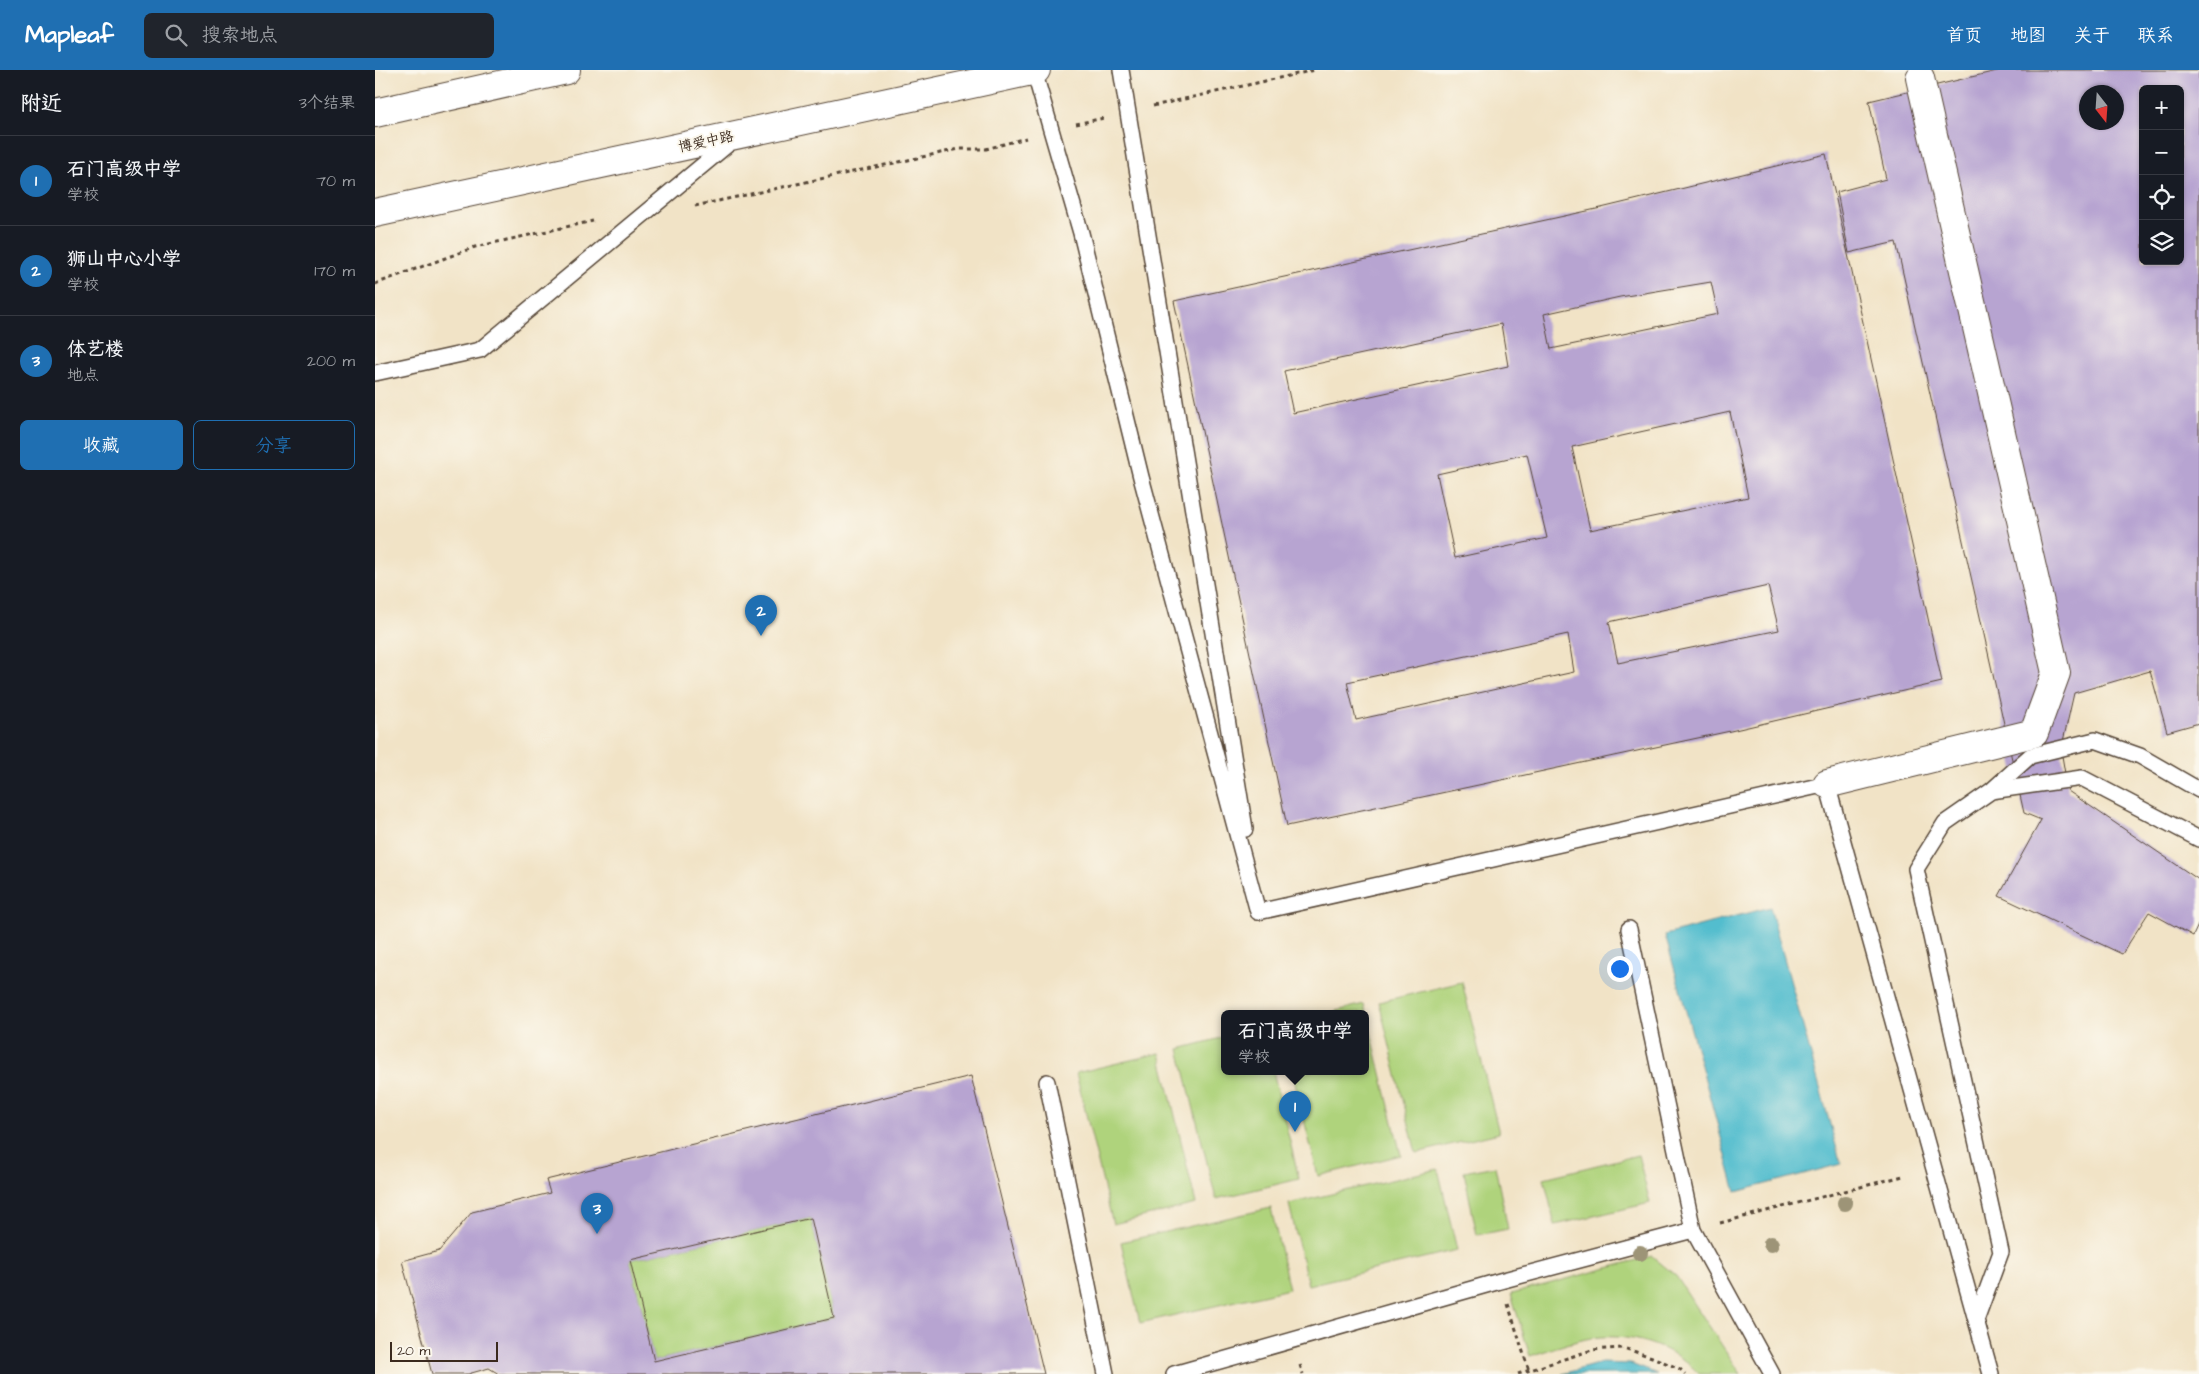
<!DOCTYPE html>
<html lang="zh">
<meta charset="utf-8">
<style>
:root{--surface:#171b24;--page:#20242c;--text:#f1f3f6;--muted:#9ea1a6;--line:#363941;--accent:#1f6fb2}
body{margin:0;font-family:"Architects Daughter","LXGW WenKai TC",sans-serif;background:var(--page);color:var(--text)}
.controls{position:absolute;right:15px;top:15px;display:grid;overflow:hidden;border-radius:8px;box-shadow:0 1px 4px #0004}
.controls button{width:45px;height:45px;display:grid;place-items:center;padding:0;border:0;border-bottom:1px solid var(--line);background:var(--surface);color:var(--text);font:25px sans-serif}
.compass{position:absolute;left:1704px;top:15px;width:45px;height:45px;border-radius:50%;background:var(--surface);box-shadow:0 1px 4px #0004;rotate:163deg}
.scale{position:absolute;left:15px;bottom:12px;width:108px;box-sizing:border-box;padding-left:5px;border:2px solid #3b2a1e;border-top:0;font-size:14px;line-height:18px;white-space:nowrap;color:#3b2a1e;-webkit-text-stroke:4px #fbf7ec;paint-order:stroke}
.you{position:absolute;left:1244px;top:898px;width:18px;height:18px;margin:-12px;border:4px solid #fff;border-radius:50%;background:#1a73e8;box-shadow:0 0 0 8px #1a73e833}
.badge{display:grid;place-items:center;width:32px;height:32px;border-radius:50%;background:var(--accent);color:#fff;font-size:16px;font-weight:700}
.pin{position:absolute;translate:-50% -41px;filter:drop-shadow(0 1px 2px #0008)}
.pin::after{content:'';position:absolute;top:26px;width:18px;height:15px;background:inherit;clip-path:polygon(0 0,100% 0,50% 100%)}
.popup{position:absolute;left:846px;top:940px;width:148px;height:65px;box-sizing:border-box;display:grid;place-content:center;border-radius:8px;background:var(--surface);filter:drop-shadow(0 1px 4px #0005);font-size:16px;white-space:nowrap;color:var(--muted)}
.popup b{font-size:19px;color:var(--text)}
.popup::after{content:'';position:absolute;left:50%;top:100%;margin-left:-10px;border:10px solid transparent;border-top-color:var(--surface)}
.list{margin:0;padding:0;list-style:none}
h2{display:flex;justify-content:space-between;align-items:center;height:65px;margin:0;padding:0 20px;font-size:21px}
h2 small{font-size:16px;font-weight:400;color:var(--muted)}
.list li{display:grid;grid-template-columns:32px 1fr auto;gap:15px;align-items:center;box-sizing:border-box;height:90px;padding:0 20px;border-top:1px solid var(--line)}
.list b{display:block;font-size:19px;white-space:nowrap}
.list p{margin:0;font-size:16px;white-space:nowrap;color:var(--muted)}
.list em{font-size:16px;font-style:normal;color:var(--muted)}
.actions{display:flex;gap:10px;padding:15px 20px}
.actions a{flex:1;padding:11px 0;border:1px solid var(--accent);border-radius:8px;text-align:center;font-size:18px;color:var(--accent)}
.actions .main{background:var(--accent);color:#fff}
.icon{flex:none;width:28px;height:28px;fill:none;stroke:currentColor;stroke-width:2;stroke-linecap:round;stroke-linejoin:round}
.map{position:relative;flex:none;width:1824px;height:1304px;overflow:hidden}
header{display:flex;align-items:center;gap:30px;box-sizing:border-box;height:70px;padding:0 25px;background:var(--accent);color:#fff}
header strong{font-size:24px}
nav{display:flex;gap:28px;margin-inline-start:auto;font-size:18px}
.search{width:350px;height:45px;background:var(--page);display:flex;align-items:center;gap:12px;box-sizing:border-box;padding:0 18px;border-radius:8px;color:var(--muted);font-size:19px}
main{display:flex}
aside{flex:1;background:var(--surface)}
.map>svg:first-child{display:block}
</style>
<header>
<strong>Mapleaf</strong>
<div class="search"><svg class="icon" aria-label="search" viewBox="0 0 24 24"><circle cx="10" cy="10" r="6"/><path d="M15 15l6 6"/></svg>搜索地点</div>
<nav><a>首页</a><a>地图</a><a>关于</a><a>联系</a></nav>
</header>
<main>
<aside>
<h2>附近<small>3个结果</small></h2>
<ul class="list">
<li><span class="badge">1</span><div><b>石门高级中学</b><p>学校</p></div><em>70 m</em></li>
<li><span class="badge">2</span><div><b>狮山中心小学</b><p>学校</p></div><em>170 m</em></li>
<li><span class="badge">3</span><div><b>体艺楼</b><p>地点</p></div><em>200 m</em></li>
</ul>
<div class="actions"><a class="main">收藏</a><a>分享</a></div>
</aside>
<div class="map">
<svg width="1824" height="1304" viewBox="0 0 1824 1304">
<rect width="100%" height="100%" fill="#fbf7ec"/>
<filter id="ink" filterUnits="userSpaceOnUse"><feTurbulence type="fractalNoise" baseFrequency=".02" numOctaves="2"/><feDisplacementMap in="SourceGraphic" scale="10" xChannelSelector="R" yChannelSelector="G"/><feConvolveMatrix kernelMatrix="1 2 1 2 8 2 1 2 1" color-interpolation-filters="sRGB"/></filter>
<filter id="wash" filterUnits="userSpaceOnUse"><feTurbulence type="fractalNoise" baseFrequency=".0096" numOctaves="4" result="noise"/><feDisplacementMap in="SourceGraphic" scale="20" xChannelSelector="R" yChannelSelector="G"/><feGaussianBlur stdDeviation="1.12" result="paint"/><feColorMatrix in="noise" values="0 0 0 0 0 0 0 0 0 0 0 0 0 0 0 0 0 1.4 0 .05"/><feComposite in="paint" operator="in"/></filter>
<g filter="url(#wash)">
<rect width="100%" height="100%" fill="#f1e3c6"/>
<path fill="#afd37c" stroke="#757e4d" d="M1087 912 1124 1063 1041 1083 1004 932Z
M989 934 1026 1085 943 1106 917 1001H990V943H954Z
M850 967V1001H898L924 1109 841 1129 804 979Z
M785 983 821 1134 738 1154 701 1003Z
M1263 1085 1275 1133 1180 1155 1169 1108Z
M1120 1096 1133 1159 1102 1165 1089 1102Z
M1063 1099 1082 1180 933 1215 914 1134Z
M896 1138 914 1219 765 1253 746 1172Z
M436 1148 459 1248 279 1291 255 1190Z
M1277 1186 1301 1206 1366 1304H1324C1298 1275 1249 1261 1211 1269 1192 1273 1174 1280 1155 1286L1136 1224Z"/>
<path fill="#52bdce" stroke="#467476" d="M1395 837 1466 1094 1361 1122 1290 865Z
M1226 1293 1256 1294 1282 1304H1187Z"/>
<g id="blocks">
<path fill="#b7a4d1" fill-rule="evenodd" d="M1626 0H1824V653L1792 662 1775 601 1699 623 1686 680 1693 721 1824 810V853L1818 866 1774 842 1747 884 1624 826 1666 750 1649 743 1521 172 1474 183 1462 122 1511 109 1494 31ZM1768 19H1805V191H1768ZM1712 22H1742V52H1712Z
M1451 84 1567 612 1360 660 912 756 799 231 1226 138ZM1336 212 1343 244 1176 279 1169 244 1245 227ZM1126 254 1133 296 918 343 909 301ZM1355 342 1373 427 1215 460 1197 377ZM1152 384 1172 468 1080 488 1062 404ZM1393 516 1404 560 1243 593 1234 552ZM1193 564 1199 602 981 650 972 612Z
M596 1006 669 1304H124L114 1298 93 1304H57L27 1191 64 1181 97 1142 175 1123 171 1110ZM436 1148 459 1248 279 1291 255 1190Z"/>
</g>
</g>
<g filter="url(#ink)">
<use href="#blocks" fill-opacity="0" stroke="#564637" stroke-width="1"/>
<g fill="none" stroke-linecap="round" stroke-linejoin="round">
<defs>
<path id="lane" d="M746 0 870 759
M659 1 706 163 766 407 883 842
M0 303 105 280 358 70
M1616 721 1707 708 1824 769
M883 842 1452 714 1616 1304
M1254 859 1318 1160
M672 1012 731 1304
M1601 1250 1626 1182 1541 799 1570 753 1616 721 1655 686 1720 670 1765 686 1824 720
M799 1304 1125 1211 1318 1160 1397 1304"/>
<path id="street" d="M1452 714 1659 663 1681 603 1545 8"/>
<path id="secondary" d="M0 43 191 0
M0 143 661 0"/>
</defs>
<use href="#lane" stroke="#564637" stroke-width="18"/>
<use href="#street" stroke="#564637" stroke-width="30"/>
<use href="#secondary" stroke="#564637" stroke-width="30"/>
<path stroke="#564637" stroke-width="3" stroke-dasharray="4 4" stroke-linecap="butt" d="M778 36 940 0
M701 54 729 48
M320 136 584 79H611L651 68
M0 214 100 177 218 151
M1345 1153 1528 1106
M1133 1234 1154 1301
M925 1295 928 1304
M1143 1304 1217 1280 1248 1278 1277 1287 1305 1299 1310 1304"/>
<use href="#lane" stroke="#fff" stroke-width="15"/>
<use href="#street" stroke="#fff" stroke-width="28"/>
<use href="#secondary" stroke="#fff" stroke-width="28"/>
</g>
<g fill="#9d9477">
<circle cx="1470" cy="1133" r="8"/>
<circle cx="1396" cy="1174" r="8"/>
<circle cx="1265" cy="1183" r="8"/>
</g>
</g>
<g text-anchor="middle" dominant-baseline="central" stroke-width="4" stroke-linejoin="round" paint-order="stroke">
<g font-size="14" fill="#3b2a1e" stroke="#fbf7ec">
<text transform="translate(331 72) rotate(-12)">博爱中路</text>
</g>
</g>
</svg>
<div class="controls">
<button>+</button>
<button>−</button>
<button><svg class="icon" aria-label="locate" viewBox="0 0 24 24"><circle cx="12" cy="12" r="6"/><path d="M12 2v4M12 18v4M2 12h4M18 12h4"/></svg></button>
<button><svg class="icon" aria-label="layers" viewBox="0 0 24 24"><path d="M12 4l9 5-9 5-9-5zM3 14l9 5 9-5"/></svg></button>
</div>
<svg class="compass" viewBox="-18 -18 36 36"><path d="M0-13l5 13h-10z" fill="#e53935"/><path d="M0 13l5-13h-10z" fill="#9ea1a6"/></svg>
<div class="scale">20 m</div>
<div class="you"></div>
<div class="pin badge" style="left:920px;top:1062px">1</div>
<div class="popup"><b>石门高级中学</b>学校</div>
<div class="pin badge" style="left:386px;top:566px">2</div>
<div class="pin badge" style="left:222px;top:1164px">3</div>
</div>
</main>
